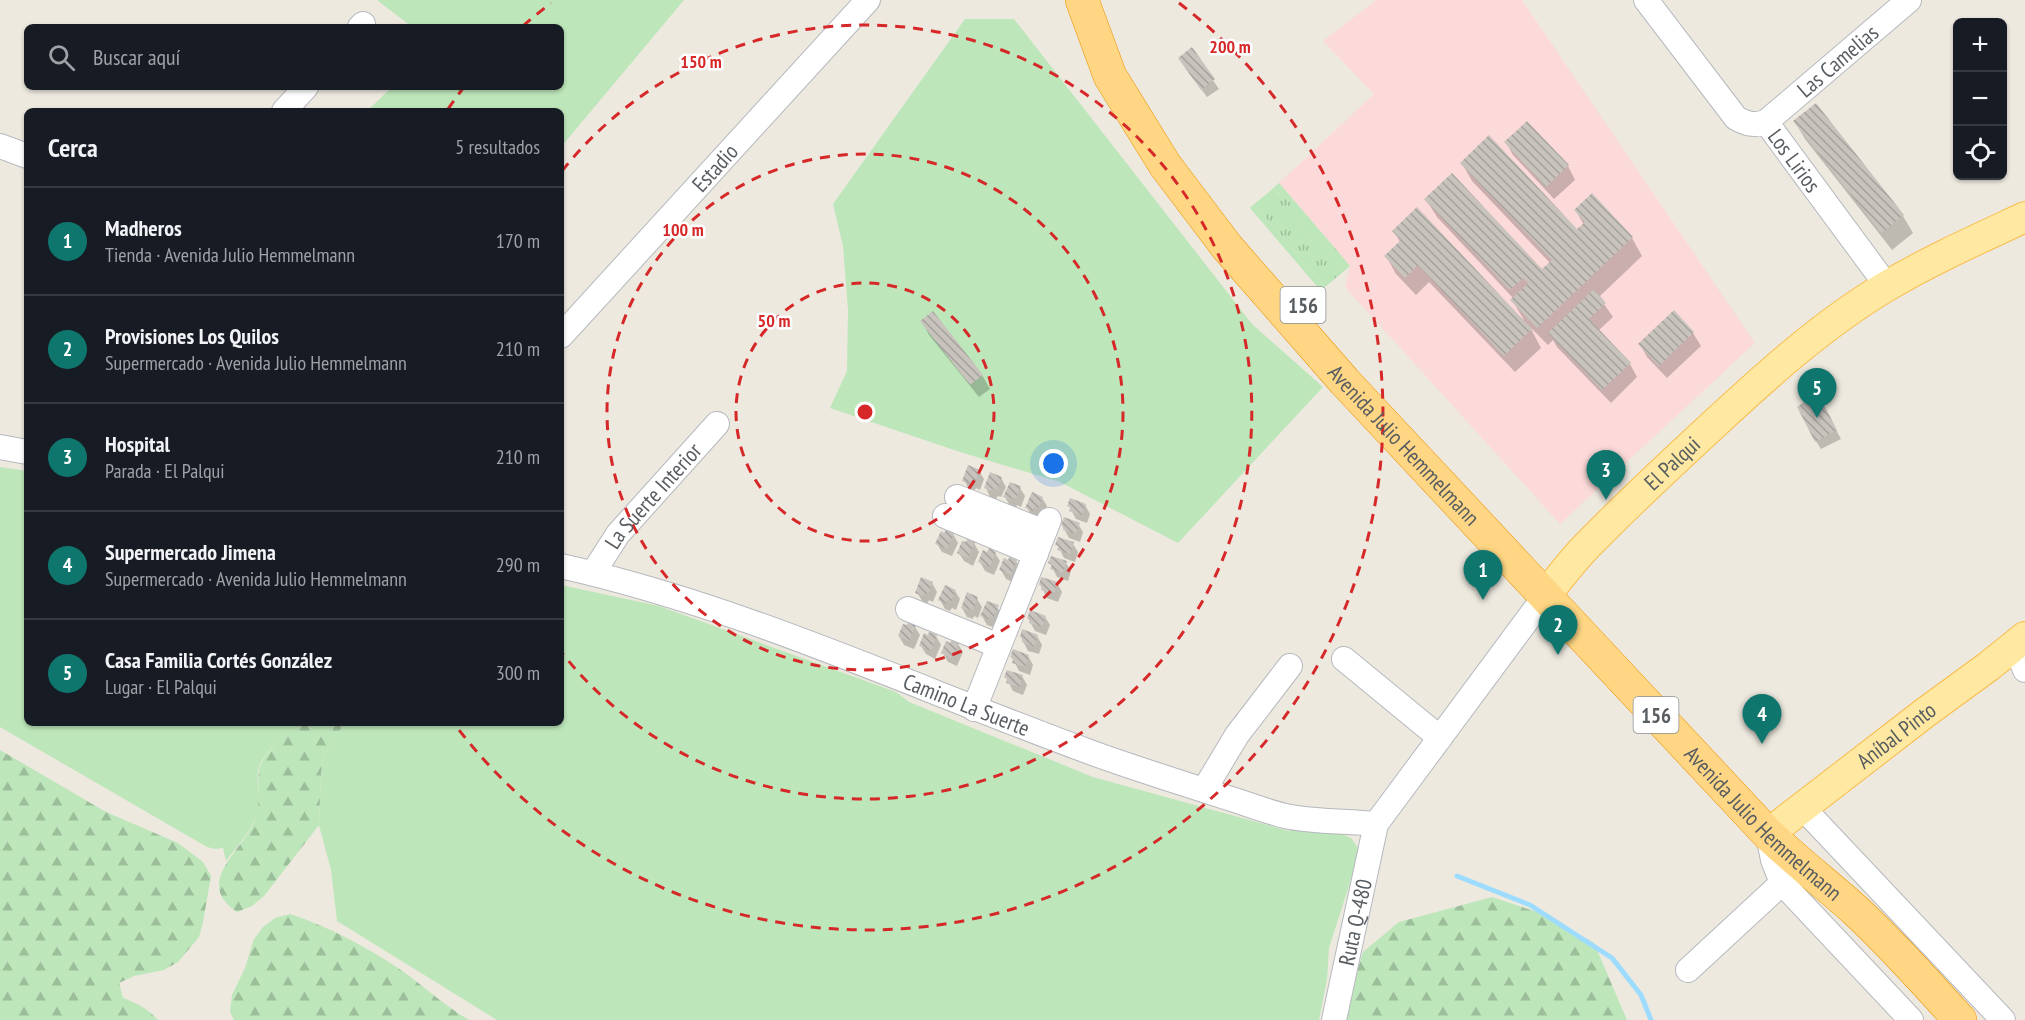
<!DOCTYPE html>
<html lang="es">
<meta charset="utf-8">
<style>
:root{--surface:#171b24;--page:#20242c;--text:#f1f3f6;--muted:#9ea1a6;--line:#363941;--accent:#0f766e}
body{margin:0;font-family:"PT Sans Narrow",sans-serif;background:var(--page);color:var(--text)}
.controls{position:absolute;right:18px;top:18px;display:grid;overflow:hidden;border-radius:9px;box-shadow:0 2px 4px #0004}
.controls button{width:54px;height:54px;display:grid;place-items:center;padding:0;border:0;border-bottom:2px solid var(--line);background:var(--surface);color:var(--text);font:30px sans-serif}
.you{position:absolute;left:1054px;top:464px;width:21px;height:21px;margin:-15px;border:4px solid #fff;border-radius:50%;background:#1a73e8;box-shadow:0 0 0 9px #1a73e833}
.badge{display:grid;place-items:center;width:39px;height:39px;border-radius:50%;background:var(--accent);color:#fff;font-size:20px;font-weight:700}
.pin{position:absolute;translate:-50% -50px;filter:drop-shadow(0 2px 3px #0008)}
.pin::after{content:'';position:absolute;top:32px;width:21px;height:18px;background:inherit;clip-path:polygon(0 0,100% 0,50% 100%)}
.list{margin:0;padding:0;list-style:none}
h2{display:flex;justify-content:space-between;align-items:center;height:78px;margin:0;padding:0 24px;font-size:26px}
h2 small{font-size:20px;font-weight:400;color:var(--muted)}
.list li{display:grid;grid-template-columns:39px 1fr auto;gap:18px;align-items:center;box-sizing:border-box;height:108px;padding:0 24px;border-top:2px solid var(--line)}
.list b{display:block;font-size:22px;white-space:nowrap}
.list p{margin:0;font-size:20px;white-space:nowrap;color:var(--muted)}
.list em{font-size:20px;font-style:normal;color:var(--muted)}
.icon{flex:none;width:33px;height:33px;fill:none;stroke:currentColor;stroke-width:2;stroke-linecap:round;stroke-linejoin:round}
.map{position:relative;flex:none;width:2025px;height:1020px;overflow:hidden}
.search{position:absolute;background:var(--surface);box-shadow:0 2px 4px #0004;left:24px;top:24px;width:540px;height:66px;display:flex;align-items:center;gap:15px;box-sizing:border-box;padding:0 21px;border-radius:9px;color:var(--muted);font-size:22px}
.panel{position:absolute;background:var(--surface);box-shadow:0 2px 4px #0004;left:24px;top:108px;width:540px;height:618px;border-radius:9px}
.map>svg:first-child{display:block}
</style>
<div class="map">
<svg width="2025" height="1020" viewBox="0 0 2025 1020">
<defs>
<pattern id="forest-firs" width="22" height="20" patternUnits="userSpaceOnUse" patternTransform="scale(1.5)"><rect width="22" height="20" fill="#bde6ba"/><path d="M5 1l3.5 6h-7zM16 11l3.5 6h-7z" fill="#9cbe9b"/></pattern>
<pattern id="park-tufts" width="24" height="20" patternUnits="userSpaceOnUse" patternTransform="scale(1.5)"><rect width="24" height="20" fill="#bde6ba"/><path d="M3 7l-1-3M5 7V3M7 7l1-3M15 17l-1-3M17 17v-4M19 17l1-3" fill="none" stroke="#9cbe9b"/></pattern>
<pattern id="building-back-hatch" width="6" height="6" patternUnits="userSpaceOnUse" patternTransform="scale(1.5)"><rect width="6" height="6" fill="#c8c3bd"/><path d="M-1 5l2 2M0 0l6 6M5-1l2 2" fill="none" stroke="#a5a29d"/></pattern>
</defs>
<rect width="100%" height="100%" fill="#ede9df"/>
<path fill="#fcdad9" d="M1376 0H1522L1755 343 1560 524 1345 287 1350 266 1279 183 1374 94 1323 41Z"/>
<path fill="#bde6ba" d="M377 0H684L561 147V111H367L392 87H561V27H412Z
M965 19H1014L1252 324 1323 387 1178 543 1060 482 960 452 830 408 847 371 848 310 843 246 833 204Z
M1279 183 1329 241 1316 252 1308 243 1313 238 1300 223 1295 228 1285 216 1294 208 1280 192 1274 198 1269 192Z
M1254 204 1325 287 1321 291 1250 208Z
M0 467 27 471V723H295C286 735 263 754 259 767 256 777 259 793 259 804 257 826 239 844 226 861L223 848 215 849 207 847 0 727Z
M561 585 659 606 896 692 909 702 1093 777 1289 831 1305 826 1336 832 1351 838 1360 851 1329 948 1327 979 1319 1020H497L337 921 331 870 319 825 321 774 323 758 330 744 345 723H561Z"/>
<path fill="url(#forest-firs)" d="M295 723H345L330 744 323 758 321 774 319 825 264 896 252 906 237 912C192 882 244 850 255 820 261 803 257 787 259 770 260 758 286 734 295 723Z
M0 750 106 812 178 843 203 862 211 876 203 922 199 937 178 962 164 970 134 976 119 983 123 998C137 1003 148 1009 158 1020H0Z
M1492 897 1540 913 1594 943 1627 1020H1347L1353 985 1363 952 1399 922Z
M290 914C327 926 365 946 398 968 422 984 443 1005 469 1020H234L230 1012 232 995 245 968 254 939 263 927 275 918Z"/>
<path fill="url(#park-tufts)" d="M1269 192 1274 197 1281 192 1295 208 1286 216 1295 227 1301 223 1313 238 1308 243 1316 251 1329 241 1350 266 1325 287 1254 204Z"/>
<path fill="#0003" d="M1192 50 1219 89 1207 97 1185 67Z
M1795 122 1903 216 1913 233 1892 250 1805 139Z
M1506 142 1568 166 1575 180 1554 199 1513 155Z
M1462 163 1577 231 1584 225 1576 211 1592 195 1632 238 1642 256 1599 297 1613 317 1598 331 1630 364 1637 377 1611 403 1557 347 1553 340 1548 345 1530 327 1541 348 1515 372 1429 282 1416 295 1396 274 1386 256 1400 242 1394 231 1524 320 1512 300 1513 298 1437 217 1426 199 1542 271 1550 263 1472 181Z
M1674 312 1693 333 1701 346 1667 378 1647 357 1640 344Z
M922 321 982 375 990 389 979 397 929 335Z
M1821 401 1841 439 1821 449 1816 441Z
M979 471 984 479 980 490 976 488 974 491 969 489 964 480Z
M1001 478 1006 487 1001 497 998 496 996 499 990 497 986 488Z
M1020 488 1025 496 1021 507 1017 505 1016 508 1010 506 1005 497Z
M1042 498 1047 506 1043 517 1038 519 1032 516 1027 508Z
M1085 505 1090 514 1087 523 1076 519 1069 506Z
M1078 524 1083 532 1080 542 1069 538 1062 525Z
M953 534 958 543 952 556 942 552 937 544Z
M974 543 979 552 973 566 964 561 959 553Z
M1057 544H1073L1078 552 1075 562 1064 558Z
M995 553 1000 561 994 575 985 571 980 562 988 554Z
M1016 561 1021 569 1015 583 1006 579 1001 570Z
M1050 563H1066L1071 571 1068 581 1057 577Z
M932 583 937 592 933 602 929 600 927 604 922 601 917 592Z
M1057 583 1062 592 1058 602 1047 598 1040 584Z
M955 591 960 599 956 610 952 608 950 611 945 609 940 600Z
M977 599 982 607 978 618 974 616 973 619 967 617 962 608Z
M997 607 1002 615 998 626 994 624 993 627 987 625 982 616Z
M1045 617 1050 625 1046 635 1035 631 1028 618Z
M915 627 920 635 914 649 904 645 899 636Z
M936 636 941 645 935 659 926 654 921 646Z
M1037 636 1042 645 1039 654 1028 651 1021 637Z
M958 644 963 652 957 666 948 662 943 653Z
M1028 656 1033 665 1030 675 1019 671 1012 657Z
M1022 676 1027 685 1023 695 1013 691 1006 677Z"/>
<g fill="none" stroke-linecap="round" stroke-linejoin="round">
<path stroke="#9ddcff" stroke-width="5" d="M1457 876 1530 905 1612 958 1641 995 1651 1020"/>
</g>
<path fill="url(#building-back-hatch)" d="M1192 47 1215 79 1201 90 1178 58Z
M1816 103 1904 215 1881 233 1793 121Z
M1527 121 1569 165 1546 187 1504 142Z
M1489 135 1577 229 1585 222 1574 210 1592 193 1633 237 1537 328 1510 300 1528 283 1523 278 1510 290 1424 199 1452 173 1542 269 1552 260 1460 163Z
M1417 207 1532 329 1504 356 1418 265 1405 278 1384 256 1401 240 1392 231Z
M1594 289 1606 303 1589 319 1631 363 1602 390 1548 333Z
M1674 310 1694 332 1659 366 1638 344Z
M933 311 983 375 970 385 920 321Z
M1817 391 1837 430 1815 442 1797 407 1808 399 1806 396Z
M968 465 980 470 975 482 971 480 970 484 962 481Z
M990 472 1002 477 997 490 993 488 991 491 984 488Z
M1010 482 1021 486 1016 499 1012 497 1011 500 1003 497Z
M1032 492 1043 497 1038 509 1034 507 1033 511 1025 508Z
M1070 498 1086 504 1082 515 1069 511 1071 507 1067 506Z
M1064 517 1080 523 1076 534 1063 530 1064 526 1061 525Z
M946 530 954 533 947 549 935 544 941 531 944 533Z
M1058 537 1074 542 1070 554 1057 550 1059 546 1055 545Z
M967 539 975 542 968 558 957 553 962 541 966 542Z
M989 548 996 552 990 567 978 562 983 550 987 552Z
M1010 556 1017 560 1011 575 999 570 1004 558 1008 560Z
M1051 556 1067 561 1063 573 1050 569 1052 565 1048 563Z
M921 577 933 582 928 594 924 593 923 596 915 593Z
M1041 577 1058 582 1054 594 1041 590 1042 586 1039 585Z
M945 585 956 590 951 602 947 600 946 604 938 600Z
M967 592 978 597 973 610 969 608 968 611 961 608Z
M987 601 999 605 993 618 990 616 988 619 980 616Z
M1030 610 1046 616 1042 627 1029 623 1030 619 1027 618Z
M908 622 916 625 909 641 898 636 903 624 907 625Z
M1022 629 1038 635 1034 647 1022 642 1023 638 1020 637Z
M929 632 937 635 931 651 919 646 924 633 928 635Z
M952 639 959 643 952 658 941 653 946 641 950 643Z
M1013 649 1029 655 1025 667 1012 663 1013 659 1010 657Z
M1007 670 1023 675 1019 687 1006 683 1007 679 1004 677Z"/>
<g fill="none" stroke-linecap="round" stroke-linejoin="round">
<defs>
<g id="minor">
<path id="s1" d="M1646 0 1736 118C1747 124 1754 126 1766 122L1909 0"/>
<path d="M360 27 363 24"/>
<path d="M284 111 306 87"/>
<path id="s2" d="M1766 122 1887 286"/>
<path d="M0 146 27 156"/>
<path id="s3" d="M561 336 868 0"/>
<path d="M0 447 27 452"/>
<path d="M957 497 1044 532"/>
<path d="M945 516 1036 554"/>
<path id="s4" d="M561 566C743 607 913 687 1087 751 1133 768 1179 782 1225 797 1245 803 1265 811 1285 816 1313 822 1347 821 1376 824"/>
<path id="s5" d="M593 573 618 534 717 424"/>
<path d="M908 609 999 646"/>
<path d="M2015 645 2025 670"/>
<path d="M1344 659 1440 738"/>
<path d="M974 709 1049 520"/>
<path d="M1204 790 1237 735 1290 666"/>
<path d="M1803 808 2003 1020"/>
<path d="M1768 834 1773 860 1782 883 1911 1020"/>
<path d="M1688 970 1782 883"/>
<path id="s6" d="M1334 1020 1376 824 1545 596"/>
</g>
<g id="major">
<path id="s7" d="M1545 596C1557 581 1569 565 1582 551 1624 507 1669 466 1713 425 1767 375 1823 324 1887 286 1931 260 1978 239 2025 217"/>
<path id="s8" d="M1768 834 1926 712 1989 666 2025 637"/>
</g>
<g id="highway">
<path id="s9" d="M1082 0 1110 76 1165 165 1227 247 1345 382 1768 834C1796 861 1826 884 1855 910 1892 944 1926 983 1960 1020"/>
</g>
</defs>
<use href="#minor" stroke="#b5b9be" stroke-width="26"/>
<use href="#major" stroke="#f9bc4c" stroke-width="32"/>
<use href="#highway" stroke="#ec9100" stroke-width="34"/>
<use href="#minor" stroke="#fff" stroke-width="24"/>
<use href="#major" stroke="#ffe9a2" stroke-width="30"/>
<use href="#highway" stroke="#ffd784" stroke-width="33"/>
</g>
<g fill="none" stroke="#d62828" stroke-width="3" stroke-dasharray="10 8">
<circle cx="865" cy="412" r="129"/>
<circle cx="865" cy="412" r="258"/>
<path d="M562 171A387 387 0 1 1 562 653"/>
<path d="M448 109A516 516 0 0 1 464 87M523 26A516 516 0 0 1 551 3M1179 3A516 516 0 1 1 456 726"/>
</g>
<g text-anchor="middle" dominant-baseline="central" stroke-width="5" stroke-linejoin="round" paint-order="stroke">
<g fill="#fff" stroke="#8a8e91" stroke-width="1.5">
<rect x="1280.5" y="287" width="45" height="36" rx="4.5"/>
<rect x="1633.5" y="697" width="45" height="36" rx="4.5"/>
</g>
<g font-size="21" font-weight="bold" fill="#585d62">
<text x="1303" y="305">156</text>
<text x="1656" y="715">156</text>
</g>
<g font-size="22" fill="#585d62" stroke="#fff">
<text stroke="none"><textPath href="#s1" startOffset="274">Las Camelias</textPath></text>
<text stroke="none"><textPath href="#s2" startOffset="48">Los Lirios</textPath></text>
<text stroke="none"><textPath href="#s3" startOffset="228">Estadio</textPath></text>
<text stroke="none"><textPath href="#s9" startOffset="554">Avenida Julio Hemmelmann</textPath></text>
<text stroke="none"><textPath href="#s7" startOffset="184">El Palqui</textPath></text>
<text stroke="none"><textPath href="#s5" startOffset="98">La Suerte Interior</textPath></text>
<text stroke="none"><textPath href="#s4" startOffset="429">Camino La Suerte</textPath></text>
<text stroke="none"><textPath href="#s8" startOffset="162">Aníbal Pinto</textPath></text>
<text stroke="none"><textPath href="#s9" startOffset="1076">Avenida Julio Hemmelmann</textPath></text>
<text stroke="none"><textPath href="#s6" startOffset="100">Ruta Q-480</textPath></text>
</g>
</g>
<circle cx="865" cy="412" r="9" fill="#d62828" stroke="#fff" stroke-width="3"/>
<g font-size="18" text-anchor="middle" font-weight="bold" fill="#d62828" stroke="#fff" stroke-width="5" stroke-linejoin="round" paint-order="stroke">
<text x="1230" y="53">200 m</text>
<text x="701" y="68">150 m</text>
<text x="683" y="236">100 m</text>
<text x="774" y="327">50 m</text>
</g>
</svg>
<div class="controls">
<button>+</button>
<button>−</button>
<button><svg class="icon" aria-label="locate" viewBox="0 0 24 24"><circle cx="12" cy="12" r="6"/><path d="M12 2v4M12 18v4M2 12h4M18 12h4"/></svg></button>
</div>
<div class="you"></div>
<div class="pin badge" style="left:1483px;top:600px">1</div>
<div class="pin badge" style="left:1558px;top:655px">2</div>
<div class="pin badge" style="left:1606px;top:500px">3</div>
<div class="pin badge" style="left:1762px;top:744px">4</div>
<div class="pin badge" style="left:1817px;top:418px">5</div>
<div class="search"><svg class="icon" aria-label="search" viewBox="0 0 24 24"><circle cx="10" cy="10" r="6"/><path d="M15 15l6 6"/></svg>Buscar aquí</div>
<section class="panel">
<h2>Cerca<small>5 resultados</small></h2>
<ul class="list">
<li><span class="badge">1</span><div><b>Madheros</b><p>Tienda · Avenida Julio Hemmelmann</p></div><em>170 m</em></li>
<li><span class="badge">2</span><div><b>Provisiones Los Quilos</b><p>Supermercado · Avenida Julio Hemmelmann</p></div><em>210 m</em></li>
<li><span class="badge">3</span><div><b>Hospital</b><p>Parada · El Palqui</p></div><em>210 m</em></li>
<li><span class="badge">4</span><div><b>Supermercado Jimena</b><p>Supermercado · Avenida Julio Hemmelmann</p></div><em>290 m</em></li>
<li><span class="badge">5</span><div><b>Casa Familia Cortés González</b><p>Lugar · El Palqui</p></div><em>300 m</em></li>
</ul>
</section>
</div>
